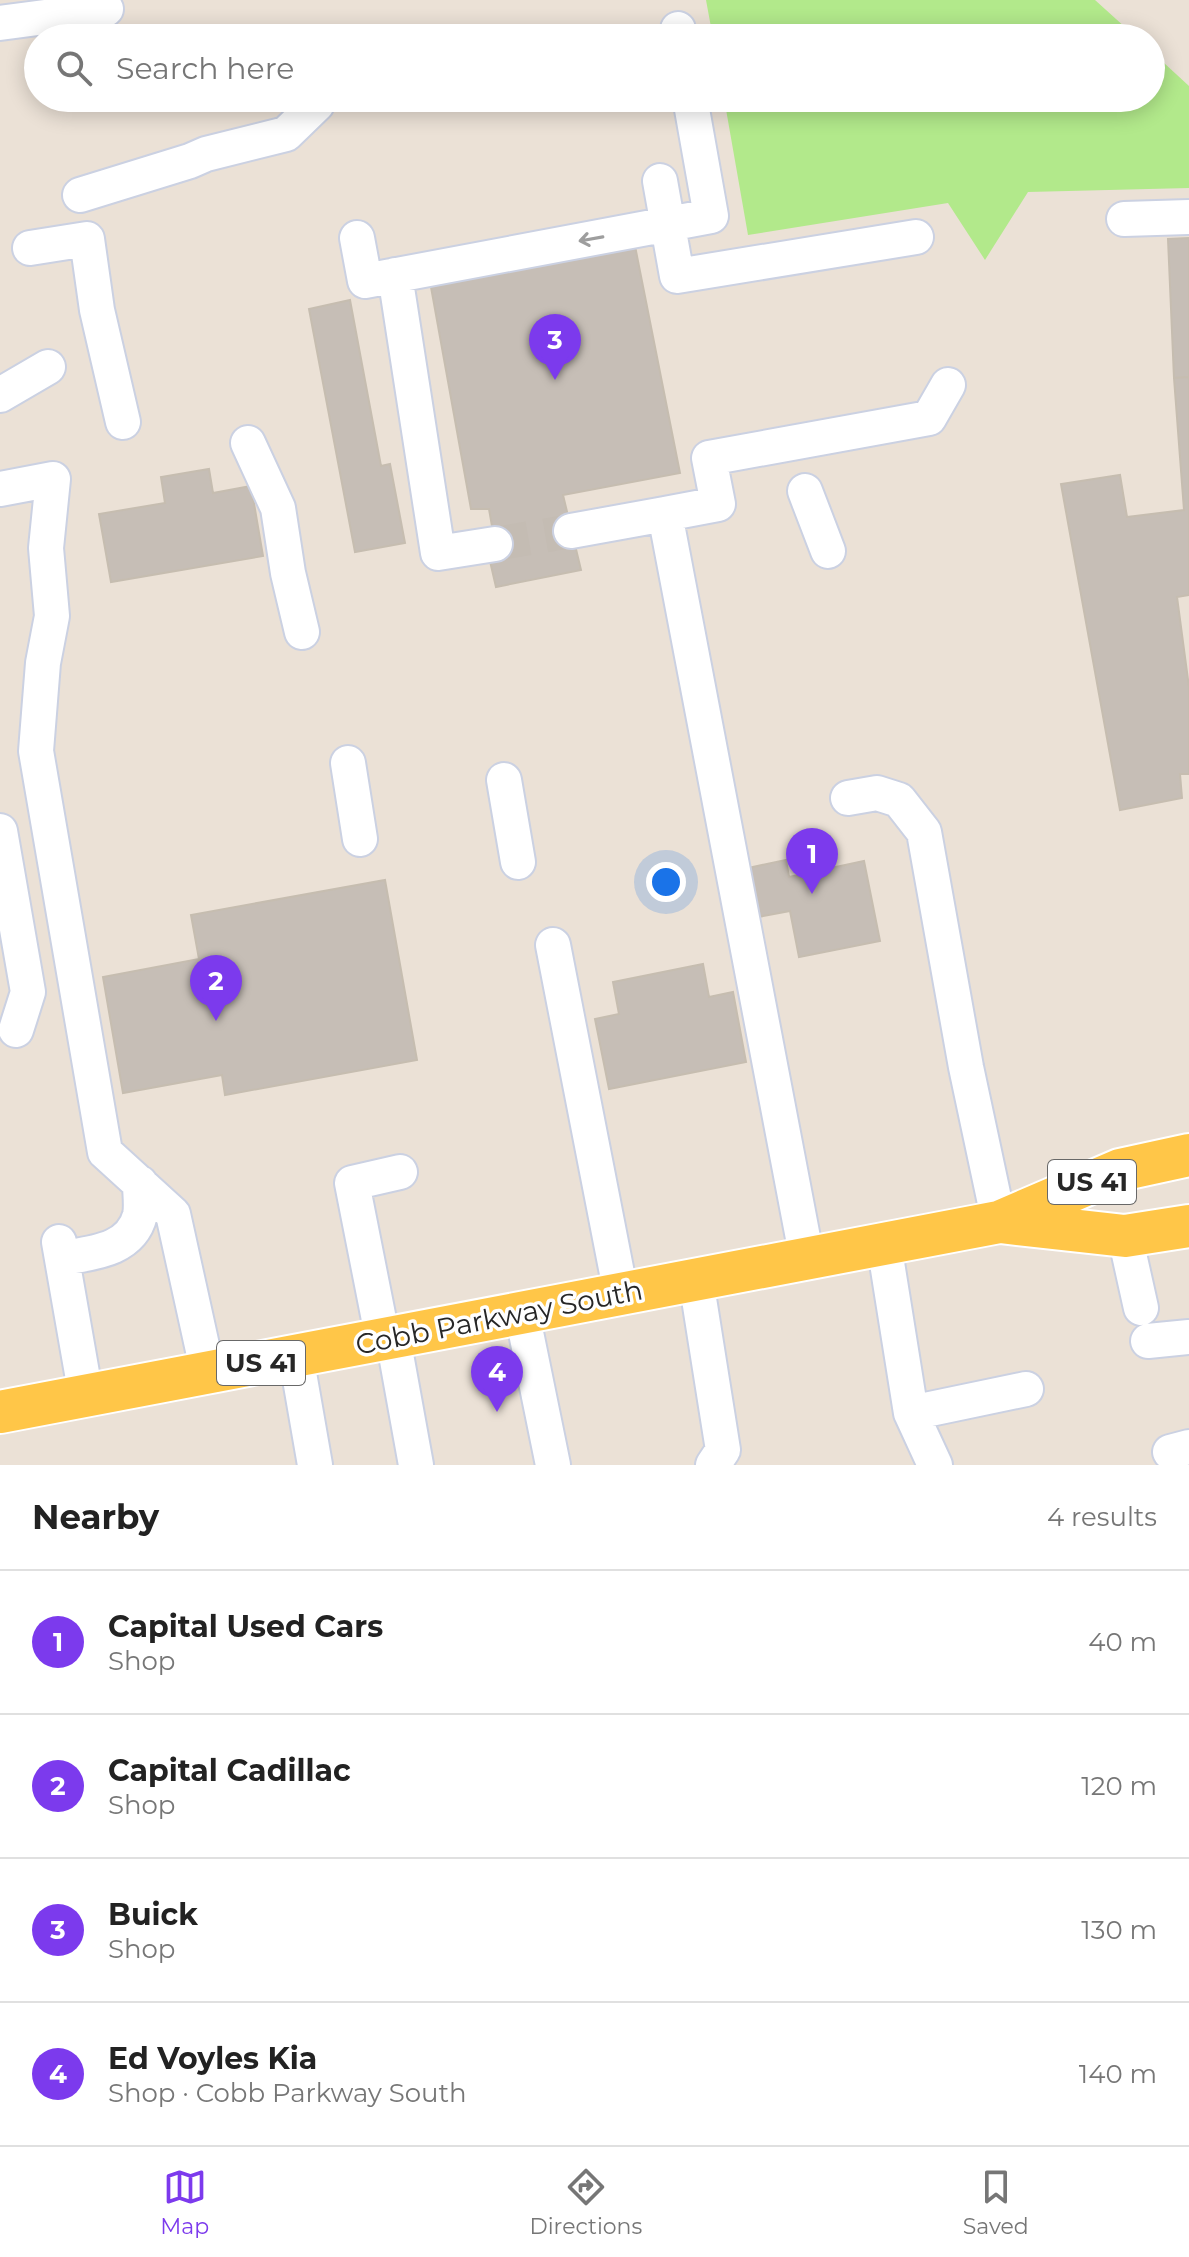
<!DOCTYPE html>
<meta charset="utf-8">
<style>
:root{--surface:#fff;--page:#f6f6f6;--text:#222;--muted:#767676;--line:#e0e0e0;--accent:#7c3aed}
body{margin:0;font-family:Montserrat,sans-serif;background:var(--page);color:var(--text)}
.you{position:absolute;left:666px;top:882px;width:28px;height:28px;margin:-20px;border:6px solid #fff;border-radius:50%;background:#1a73e8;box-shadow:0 0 0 12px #1a73e833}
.badge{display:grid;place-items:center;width:52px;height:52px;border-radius:50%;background:var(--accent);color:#fff;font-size:26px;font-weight:700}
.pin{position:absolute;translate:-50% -66px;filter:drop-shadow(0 2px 4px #0008)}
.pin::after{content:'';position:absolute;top:42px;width:28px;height:24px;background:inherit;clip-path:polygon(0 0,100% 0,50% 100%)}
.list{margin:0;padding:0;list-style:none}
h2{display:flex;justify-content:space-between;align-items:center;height:104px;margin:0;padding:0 32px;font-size:34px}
h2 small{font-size:26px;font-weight:400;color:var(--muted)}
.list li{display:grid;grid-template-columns:52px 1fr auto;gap:24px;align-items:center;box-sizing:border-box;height:144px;padding:0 32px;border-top:2px solid var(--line)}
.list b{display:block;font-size:30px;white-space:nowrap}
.list p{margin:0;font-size:26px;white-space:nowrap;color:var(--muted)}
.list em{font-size:26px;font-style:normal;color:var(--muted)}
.icon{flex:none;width:44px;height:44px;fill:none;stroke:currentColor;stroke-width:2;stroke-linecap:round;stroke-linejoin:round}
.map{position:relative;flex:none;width:1189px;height:1465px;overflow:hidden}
.search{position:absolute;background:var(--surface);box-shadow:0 4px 20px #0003;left:24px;right:24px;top:24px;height:88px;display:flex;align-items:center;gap:20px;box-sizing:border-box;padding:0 28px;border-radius:44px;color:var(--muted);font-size:30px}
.sheet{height:680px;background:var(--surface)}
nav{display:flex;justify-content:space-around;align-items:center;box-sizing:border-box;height:112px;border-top:2px solid var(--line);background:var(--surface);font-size:22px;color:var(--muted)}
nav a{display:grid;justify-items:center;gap:4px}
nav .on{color:var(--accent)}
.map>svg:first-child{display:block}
</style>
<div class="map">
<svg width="1189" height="1465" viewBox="0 0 1189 1465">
<rect width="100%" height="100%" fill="#ebe1d6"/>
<path fill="#b2e98b" d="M706 0H1095L1137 38H713Z
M1151 51 1189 86V188L1028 192 985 260 948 203 748 235 724 98H1151Z"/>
<path fill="#c6beb6" stroke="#c6bdb0" stroke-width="2" d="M1189 238V377L1174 378 1168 239Z
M635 246 680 473 563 495 581 570 496 587 490 561 498 560 489 509H471L431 287 537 267 532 253Z
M350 300 381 466 390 464 405 543 355 552 309 309Z
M1189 377V595L1177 597 1189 687V774H1180L1182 798 1120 810 1061 484 1120 475 1127 517 1184 510 1174 378Z
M209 469 213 493 251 486 263 556 111 582 99 514 165 503 161 477Z
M786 860 789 877 864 861 880 941 799 957 790 911 758 917 748 868Z
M385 880 417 1060 225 1095 222 1075 123 1093 103 977 199 959 191 915Z
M703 964 709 997 733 992 746 1062 609 1089 595 1019 619 1014 613 982Z"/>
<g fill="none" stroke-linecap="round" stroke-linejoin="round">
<path stroke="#c4bcb3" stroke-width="34" stroke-dasharray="34 17" stroke-linecap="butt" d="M495 544 571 531"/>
<defs>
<path id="minor" d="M0 23 106 9
M678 29 680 38
M660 181 677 276 916 237
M80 195 190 161 206 154 286 134 317 104
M1124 219 1189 217
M357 238 365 281 711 216 690 98
M30 248 87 239 97 310 123 422
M395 275 438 553 495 544
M0 395 48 367
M248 443 278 508 288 573 302 632
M0 489 53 479 46 548 52 616 43 663 36 751 105 1152 173 1214 208 1373
M805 491 828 551
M571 531 665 514
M348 763 360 839
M504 780 518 862
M848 798 877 793 899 800 924 832 966 1067 999 1222
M0 831 28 992 16 1030
M553 945 621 1294
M1125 1236 1141 1308
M59 1242 86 1396
M884 1244 911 1413 935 1465
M62 1258C91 1253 131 1251 140 1215 142 1206 140 1193 140 1183
M807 1259 665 514 718 504 709 458 929 418 948 385
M696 1280 723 1450 713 1465
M522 1313 553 1465
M393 1338 416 1465
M383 1340 352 1183 400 1172
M1148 1341 1189 1337
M296 1356 315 1465
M911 1413 1026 1389
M1170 1452 1189 1447"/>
<path id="major" d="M1000 1222 1125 1236 1189 1226
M0 1412 999 1222 1120 1170 1189 1155"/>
</defs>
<use href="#minor" stroke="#cbd1e2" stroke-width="38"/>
<use href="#major" stroke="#fff" stroke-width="46"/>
<use href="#minor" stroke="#fff" stroke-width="34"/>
<use href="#major" stroke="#ffc648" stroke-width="42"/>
</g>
<defs><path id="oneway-shaft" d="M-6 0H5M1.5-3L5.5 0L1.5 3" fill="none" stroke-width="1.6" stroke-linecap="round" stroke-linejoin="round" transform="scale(2)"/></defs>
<use stroke="#9e9e9e" href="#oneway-shaft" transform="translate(591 239) rotate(170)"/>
<g text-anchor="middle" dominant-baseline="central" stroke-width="7" stroke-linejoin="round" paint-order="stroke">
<g fill="#fff" stroke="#686868" stroke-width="2">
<rect x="1048" y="1160" width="88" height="44" rx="6"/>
<rect x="217" y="1341" width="88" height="44" rx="6"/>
</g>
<g font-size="26" font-weight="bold" fill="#272727">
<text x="1092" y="1182">US 41</text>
<text x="261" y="1363">US 41</text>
</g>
<g font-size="28" fill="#272727" stroke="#fff">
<text transform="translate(499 1317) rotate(-11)">Cobb Parkway South</text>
</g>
</g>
</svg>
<div class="you"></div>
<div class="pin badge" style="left:812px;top:894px">1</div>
<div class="pin badge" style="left:216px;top:1021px">2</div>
<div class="pin badge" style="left:555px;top:380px">3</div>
<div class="pin badge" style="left:497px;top:1412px">4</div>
<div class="search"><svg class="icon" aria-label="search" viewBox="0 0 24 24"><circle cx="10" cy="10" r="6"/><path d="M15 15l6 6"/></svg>Search here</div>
</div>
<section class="sheet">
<h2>Nearby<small>4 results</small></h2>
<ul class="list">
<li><span class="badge">1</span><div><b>Capital Used Cars</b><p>Shop</p></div><em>40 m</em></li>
<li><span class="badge">2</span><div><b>Capital Cadillac</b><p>Shop</p></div><em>120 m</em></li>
<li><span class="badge">3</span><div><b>Buick</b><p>Shop</p></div><em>130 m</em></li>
<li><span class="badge">4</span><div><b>Ed Voyles Kia</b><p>Shop · Cobb Parkway South</p></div><em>140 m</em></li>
</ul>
</section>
<nav>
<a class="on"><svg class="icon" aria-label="map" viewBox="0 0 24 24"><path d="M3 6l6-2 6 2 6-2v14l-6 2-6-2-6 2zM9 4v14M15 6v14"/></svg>Map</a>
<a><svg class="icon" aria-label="directions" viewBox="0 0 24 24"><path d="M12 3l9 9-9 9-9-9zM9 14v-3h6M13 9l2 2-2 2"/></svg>Directions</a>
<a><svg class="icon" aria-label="saved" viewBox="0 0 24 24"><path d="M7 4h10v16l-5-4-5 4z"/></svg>Saved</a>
</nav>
